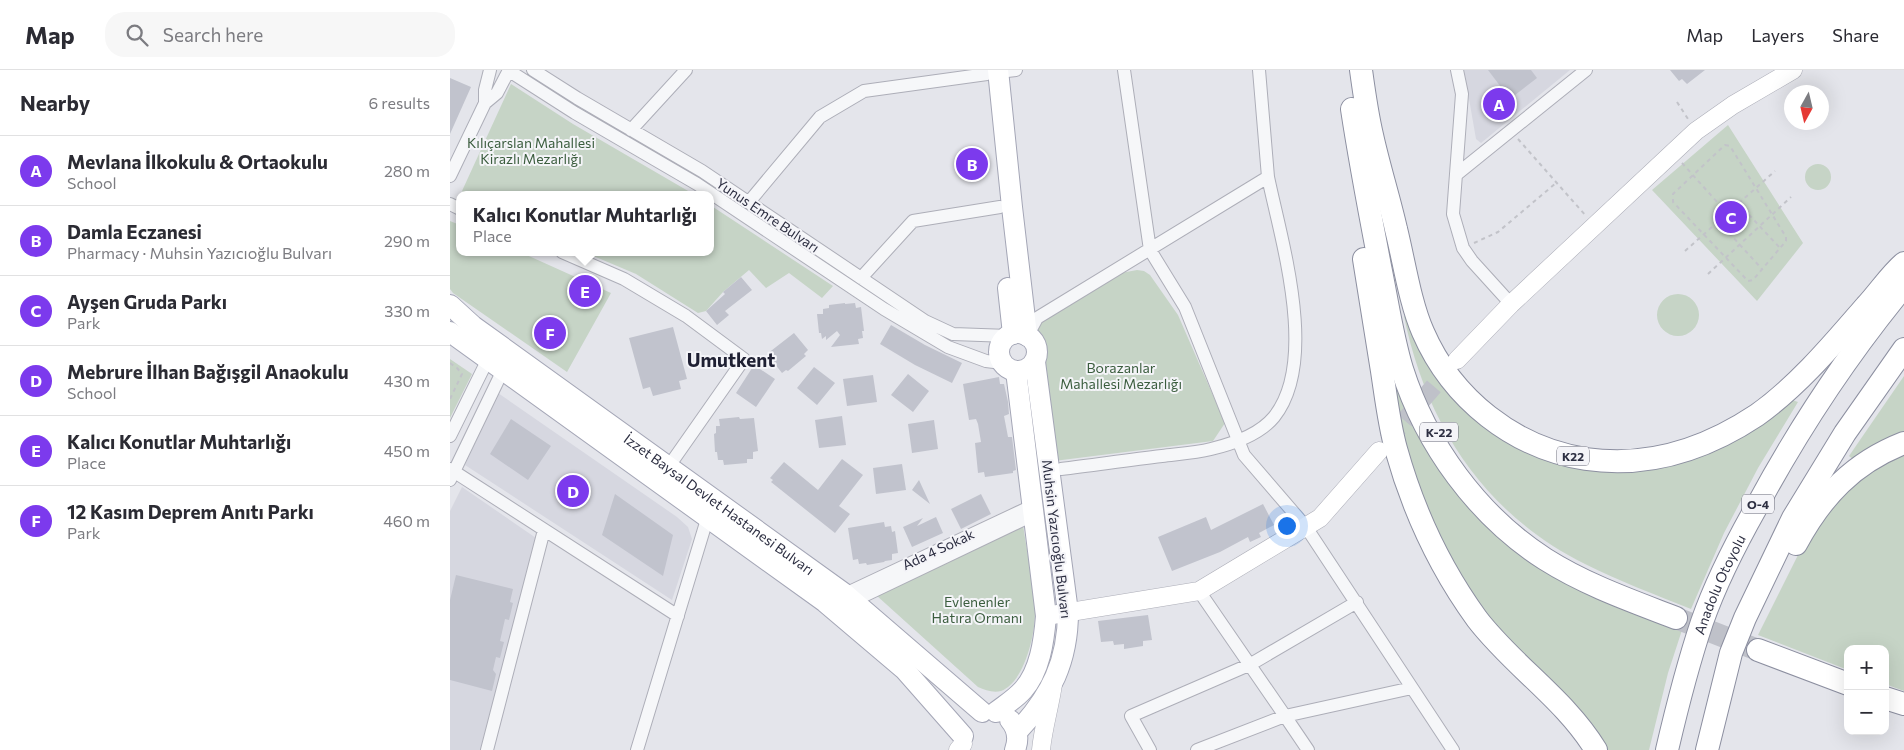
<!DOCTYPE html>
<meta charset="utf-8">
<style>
:root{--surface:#fff;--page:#f7f7f7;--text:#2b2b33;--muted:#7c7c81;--line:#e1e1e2;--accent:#7c3aed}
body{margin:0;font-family:Commissioner,sans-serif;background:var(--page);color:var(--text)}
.controls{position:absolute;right:15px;bottom:15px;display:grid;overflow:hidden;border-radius:10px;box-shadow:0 5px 20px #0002}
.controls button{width:45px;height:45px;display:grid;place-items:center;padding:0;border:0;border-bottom:1px solid var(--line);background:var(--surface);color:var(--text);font:25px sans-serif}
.compass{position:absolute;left:1334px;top:15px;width:45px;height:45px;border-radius:50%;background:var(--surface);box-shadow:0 5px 20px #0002;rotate:188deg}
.you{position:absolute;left:836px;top:455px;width:18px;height:18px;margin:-12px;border:4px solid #fff;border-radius:50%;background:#1a73e8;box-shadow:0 0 0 8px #1a73e833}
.badge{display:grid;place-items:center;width:32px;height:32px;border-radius:50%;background:var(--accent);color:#fff;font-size:16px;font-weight:700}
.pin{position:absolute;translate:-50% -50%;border:2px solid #fff;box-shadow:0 1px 5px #0006}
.popup{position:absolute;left:6px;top:121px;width:258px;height:65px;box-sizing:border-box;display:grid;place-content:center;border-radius:10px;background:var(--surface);filter:drop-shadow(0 1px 4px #0005);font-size:16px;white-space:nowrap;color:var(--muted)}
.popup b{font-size:19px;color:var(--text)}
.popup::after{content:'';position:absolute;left:50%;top:100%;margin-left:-10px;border:10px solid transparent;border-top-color:var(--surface)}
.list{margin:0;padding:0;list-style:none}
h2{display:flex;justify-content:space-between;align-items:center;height:65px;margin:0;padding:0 20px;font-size:21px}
h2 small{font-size:16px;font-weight:400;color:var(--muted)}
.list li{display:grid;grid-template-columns:32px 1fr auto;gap:15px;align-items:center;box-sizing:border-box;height:70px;padding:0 20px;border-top:1px solid var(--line)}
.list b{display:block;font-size:19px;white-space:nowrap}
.list p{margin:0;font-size:16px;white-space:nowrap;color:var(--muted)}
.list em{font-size:16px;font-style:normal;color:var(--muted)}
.icon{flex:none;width:28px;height:28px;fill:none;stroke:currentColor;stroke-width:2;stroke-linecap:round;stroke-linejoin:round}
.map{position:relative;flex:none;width:1454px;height:680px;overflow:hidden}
header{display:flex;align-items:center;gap:30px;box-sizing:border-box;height:70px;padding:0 25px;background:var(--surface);border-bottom:1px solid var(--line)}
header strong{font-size:24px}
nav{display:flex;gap:28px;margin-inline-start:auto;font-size:18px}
.search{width:350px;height:45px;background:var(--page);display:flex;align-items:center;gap:12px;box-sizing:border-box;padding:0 18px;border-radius:20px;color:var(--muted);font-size:19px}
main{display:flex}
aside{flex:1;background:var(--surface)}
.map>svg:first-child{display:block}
</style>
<header>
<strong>Map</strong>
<div class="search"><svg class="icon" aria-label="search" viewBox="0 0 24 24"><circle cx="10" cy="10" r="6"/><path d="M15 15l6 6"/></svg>Search here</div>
<nav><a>Map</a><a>Layers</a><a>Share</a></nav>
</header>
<main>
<aside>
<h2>Nearby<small>6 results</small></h2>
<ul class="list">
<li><span class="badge">A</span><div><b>Mevlana İlkokulu &amp; Ortaokulu</b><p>School</p></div><em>280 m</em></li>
<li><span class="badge">B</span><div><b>Damla Eczanesi</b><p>Pharmacy · Muhsin Yazıcıoğlu Bulvarı</p></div><em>290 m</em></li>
<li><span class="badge">C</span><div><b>Ayşen Gruda Parkı</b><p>Park</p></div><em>330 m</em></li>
<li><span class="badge">D</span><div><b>Mebrure İlhan Bağışgil Anaokulu</b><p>School</p></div><em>430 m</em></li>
<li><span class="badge">E</span><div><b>Kalıcı Konutlar Muhtarlığı</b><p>Place</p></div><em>450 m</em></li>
<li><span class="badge">F</span><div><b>12 Kasım Deprem Anıtı Parkı</b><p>Park</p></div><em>460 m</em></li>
</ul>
</aside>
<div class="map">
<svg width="1454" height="680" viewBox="0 0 1454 680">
<rect width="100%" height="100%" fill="#e4e5eb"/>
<path fill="#d6d7e0" d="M1014 0H1120L1031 73 1026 69Z
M48 323 227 447 238 457 242 469 222 530 15 395Z
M12 417 86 468 30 680H0V441Z"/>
<path fill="#c6d4c6" d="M61 14 123 54 245 125H14L12 121Z
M1278 55 1353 173 1307 231 1202 120Z
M1355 107a13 13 0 1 1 26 0a13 13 0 1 1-26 0Z
M260 135 383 216 372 228 339 203 316 218 299 200 273 222 256 241 248 243 186 204 134 182H260Z
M0 151 10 155V182H70L161 223 117 302 3 223 0 219Z
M687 200 694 201 700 205 728 245 775 353 763 371 604 391 586 256 671 203Z
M927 209 1004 413 1161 529 1233 557 1218 603 1199 680H1156L1028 537 993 477 958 387 946 340Z
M1207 245a21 21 0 1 1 42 0a21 21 0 1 1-42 0Z
M954 246 957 247 1019 341 1172 401 1342 330 1348 332 1308 398 1274 463 1241 539C1206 525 1169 511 1135 494 1034 444 976 354 954 246Z
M0 289 22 304 0 348Z
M1454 306V367L1405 391 1399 386Z
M1454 381V621L1435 614V579H1398V600L1308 565 1355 471 1400 414Z
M573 455C577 482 583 511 585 539 586 562 575 612 551 621 543 623 535 620 528 617L426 525Z"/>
<path fill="#c1c3cd" d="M1038 0H1081L1087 8 1060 29Z
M1220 0H1255L1237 14 1232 9 1229 11Z
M0 8 21 17 0 64Z
M291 207 302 220 275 241 279 245 267 255 256 241 275 224 273 222Z
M122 208 152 223 146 233 118 219Z
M395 233V234L405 233 406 238 411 237 414 261H412L413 268 408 269 409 274 381 277 390 265 387 261 376 270V266L372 269 371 263H369L367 244H373V239L379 238V235Z
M441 255 475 275 512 293 502 313 465 295 430 274Z
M223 257 237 309 229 311 231 319 203 326 200 317 193 319 179 268Z
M344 263 358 280 354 284 356 286 338 301 336 300 332 303 317 284Z
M304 295 325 309 306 337 286 323Z
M364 297 385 313 367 335 347 318Z
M458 304 479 321 463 342 441 325Z
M423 305 427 332 397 336 393 309Z
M549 307 550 314H554L558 332 559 344 554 346 558 367H562L566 400 563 401V403L535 407 534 402 528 403 525 373 531 372 528 354 526 349 519 350 513 314Z
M392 346 396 375 369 378 365 350Z
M289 347 290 349 304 348 308 381 303 382V389H297V393L274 395 273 390H268L267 382H265L264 364 266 363V356H270L269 349Z
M61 349 101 376 78 410 40 384Z
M484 350 488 379 462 383 458 354Z
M392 389 413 405 389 436 400 444 385 463 321 412 323 410 320 408 334 392 368 420Z
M452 394 456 420 426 424 423 398Z
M469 410 480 434 462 420Z
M165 424 223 465 213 506 152 465Z
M531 424 541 444 511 459 501 439Z
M813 434 824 455 809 463 811 467 800 472 798 467 770 482 722 501 708 467 756 447 761 460Z
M486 447 493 463 462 477 453 457 473 448 467 456Z
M434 452 435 457 441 456 442 462 445 461 448 483 442 484V490L435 491 434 492 417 495 416 493 409 494 408 489 403 490 398 458Z
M6 505 63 519 60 532 63 533 59 550 55 549 50 571 54 572 50 588 46 587 43 600 46 604 42 621 0 610V530Z
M698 545 702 570 693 571V576L674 579V574L664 575 663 571 651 572 648 551Z"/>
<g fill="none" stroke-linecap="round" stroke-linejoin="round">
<path stroke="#bfc1c9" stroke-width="18" stroke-dasharray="18 9" stroke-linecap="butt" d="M937 371 1003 294"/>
<path stroke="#bfc1c9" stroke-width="22" stroke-dasharray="22 11" stroke-linecap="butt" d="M1226 548 1308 580"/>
<defs>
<path id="street" d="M40 0 35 20V33L47 23 58 2
M83 0 127 28 252 101 475 251 503 264 559 266
M674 0 700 180 735 237 794 385 856 457 1003 680
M1007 0 1012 24 1003 144 1013 178 1022 191 1061 234
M61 2 125 43 247 114 434 239 498 277 536 291 552 293
M548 2 566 0
M181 60 236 0
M1007 104 1136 0
M0 106 35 33
M299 132 370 47 414 21 537 4
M0 134 10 139
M112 182 174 209 236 246 294 289 219 396
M411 208 463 151 550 137
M578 265 587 248 818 107 809 0
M0 366 38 289
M0 399 228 546
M611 399C644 395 678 390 712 386 728 384 745 383 761 379 782 374 810 364 824 347 869 291 831 170 818 107
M0 410 53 300
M749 521 835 646 962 618
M395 524 582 436
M403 531 583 445
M37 680 94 460
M187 680 258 446
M700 680 681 646 801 594 907 532
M747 680 835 646 858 680"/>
<path id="secondary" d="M1007 290 1061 234 1246 61 1283 35 1343 0
M596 546 749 521 870 448 929 381
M508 680 513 674
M591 680C593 658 600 636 603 614"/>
<g id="primary">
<path d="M548 0 562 137 577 266"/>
<path d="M558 218 563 264"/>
<path id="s1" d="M0 235 23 256 395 524 532 642"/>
<path d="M0 262 375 532 454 599 513 666"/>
<circle cx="568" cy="282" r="19"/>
<path d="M546 642C555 635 565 629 573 620 590 601 594 571 596 546L566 301"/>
<path d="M560 650C568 659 569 669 565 680"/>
<path d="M567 662C601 626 618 591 618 542L585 292"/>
</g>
<g id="highway">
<path d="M911 0C914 22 917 44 922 65 929 97 939 128 946 159 954 191 960 233 973 262 1002 329 1064 378 1136 389 1198 398 1256 379 1307 345 1349 315 1383 274 1416 236 1429 222 1440 205 1454 193"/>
<path d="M902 39C910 92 920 144 930 196 937 230 942 266 952 299 976 375 1028 446 1095 489 1136 515 1182 531 1226 548"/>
<path d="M914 189C920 226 926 264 932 301 936 327 939 354 946 379 963 440 990 498 1027 549 1063 596 1115 629 1146 680"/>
<path d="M1346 474C1372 426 1403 393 1454 373"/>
<path d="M1308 580 1398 614"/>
<path d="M1435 628 1454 634"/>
<path id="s2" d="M1217 680C1227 637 1238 594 1252 552 1266 512 1286 473 1307 436 1349 358 1398 284 1454 216"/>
<path d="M1257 680 1281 583 1295 548 1343 448 1395 363 1454 279"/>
</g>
</defs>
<use href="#street" stroke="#adaeb8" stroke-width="14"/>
<use href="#secondary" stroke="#adaeb8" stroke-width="19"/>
<use href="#primary" stroke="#a4a6b6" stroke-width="22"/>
<use href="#highway" stroke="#8c8fa0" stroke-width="24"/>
<path stroke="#c2c3c9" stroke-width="2" stroke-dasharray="4 4" stroke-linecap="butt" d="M1227 32 1238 49
M1068 69 1136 146
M1275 75 1280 76 1336 167V171L1303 210 1298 211 1223 132V124Z
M1232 93 1277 143
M1288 133 1330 178
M1268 151 1312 199
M1024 173 1048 162 1106 113
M1235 181 1325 101
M1258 204 1341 127
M0 293 7 298 12 304 0 329"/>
<use href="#street" stroke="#f6f7f9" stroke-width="12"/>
<use href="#secondary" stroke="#fff" stroke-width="18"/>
<use href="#primary" stroke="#fff" stroke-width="20"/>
<use href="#highway" stroke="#fff" stroke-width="22"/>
</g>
<g text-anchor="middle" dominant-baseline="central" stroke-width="4" stroke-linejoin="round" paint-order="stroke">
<g fill="#f4f4f8" stroke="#696a79" stroke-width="1">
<rect x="970" y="352.5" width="38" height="19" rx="4"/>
<rect x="1107" y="376.5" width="32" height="19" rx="4"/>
<rect x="1292" y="424.5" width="32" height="19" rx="4"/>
</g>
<g font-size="12" font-weight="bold" fill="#2d2f42">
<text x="989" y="362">K-22</text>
<text x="1123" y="386">K22</text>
<text x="1308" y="434">O-4</text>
</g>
<g font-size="14" fill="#3b5d3e" stroke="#f4f4f8">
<text x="81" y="72">Kılıçarslan Mahallesi<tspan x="81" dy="16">Kirazlı Mezarlığı</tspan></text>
<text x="671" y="297">Borazanlar<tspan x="671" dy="16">Mahallesi Mezarlığı</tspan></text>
<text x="527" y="531">Evlenenler<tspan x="527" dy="16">Hatıra Ormanı</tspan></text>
</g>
<g font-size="14" fill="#2d2f42" stroke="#f4f4f8">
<text transform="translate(318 145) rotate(34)">Yunus Emre Bulvarı</text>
<text stroke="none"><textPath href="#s1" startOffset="335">İzzet Baysal Devlet Hastanesi Bulvarı</textPath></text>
<text transform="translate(607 469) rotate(83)">Muhsin Yazıcıoğlu Bulvarı</text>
<text transform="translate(488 479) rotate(-25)">Ada 4 Sokak</text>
<text stroke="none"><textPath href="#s2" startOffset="174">Anadolu Otoyolu</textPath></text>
</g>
<g font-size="19" font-weight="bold" fill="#1f2033" stroke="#f4f4f8">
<text x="281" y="289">Umutkent</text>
</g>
</g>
</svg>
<div class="controls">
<button>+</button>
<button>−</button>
</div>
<svg class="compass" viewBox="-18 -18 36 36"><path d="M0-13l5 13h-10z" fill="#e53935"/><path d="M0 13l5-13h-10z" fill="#7c7c81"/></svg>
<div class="you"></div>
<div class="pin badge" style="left:1049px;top:34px">A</div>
<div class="pin badge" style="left:522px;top:94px">B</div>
<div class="pin badge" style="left:1281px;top:147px">C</div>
<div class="pin badge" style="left:123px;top:421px">D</div>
<div class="pin badge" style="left:135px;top:221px">E</div>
<div class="popup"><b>Kalıcı Konutlar Muhtarlığı</b>Place</div>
<div class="pin badge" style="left:100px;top:263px">F</div>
</div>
</main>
